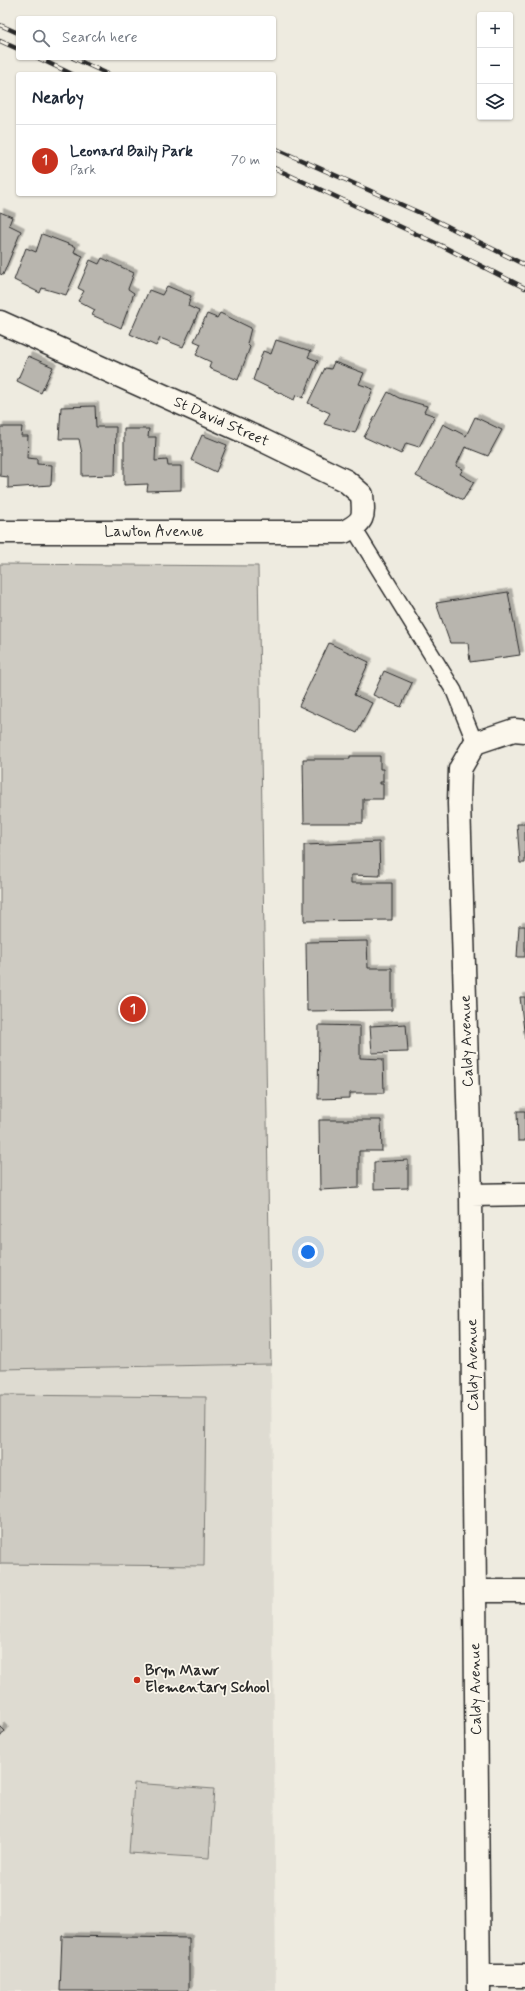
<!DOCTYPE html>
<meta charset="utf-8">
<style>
:root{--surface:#fff;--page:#f6f6f7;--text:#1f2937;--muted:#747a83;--line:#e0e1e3;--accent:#c8321e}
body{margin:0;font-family:Mynerve,sans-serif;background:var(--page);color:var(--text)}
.controls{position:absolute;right:12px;top:12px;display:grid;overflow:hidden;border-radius:4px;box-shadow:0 1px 3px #0004}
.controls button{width:36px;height:36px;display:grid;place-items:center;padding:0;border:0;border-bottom:1px solid var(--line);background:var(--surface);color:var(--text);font:20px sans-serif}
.you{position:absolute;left:308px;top:1252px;width:14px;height:14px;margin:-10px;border:3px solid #fff;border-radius:50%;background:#1a73e8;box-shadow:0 0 0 6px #1a73e833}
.badge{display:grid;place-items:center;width:26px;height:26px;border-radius:50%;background:var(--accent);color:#fff;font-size:13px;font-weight:700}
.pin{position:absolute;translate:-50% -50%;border:2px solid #fff;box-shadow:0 1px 4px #0006}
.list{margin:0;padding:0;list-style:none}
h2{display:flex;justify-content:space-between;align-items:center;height:52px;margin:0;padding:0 16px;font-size:17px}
h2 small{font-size:13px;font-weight:400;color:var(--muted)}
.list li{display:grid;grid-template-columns:26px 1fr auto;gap:12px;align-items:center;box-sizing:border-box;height:72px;padding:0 16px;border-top:1px solid var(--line)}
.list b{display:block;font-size:15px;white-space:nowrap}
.list p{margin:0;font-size:13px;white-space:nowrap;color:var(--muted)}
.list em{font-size:13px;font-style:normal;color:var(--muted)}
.icon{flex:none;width:22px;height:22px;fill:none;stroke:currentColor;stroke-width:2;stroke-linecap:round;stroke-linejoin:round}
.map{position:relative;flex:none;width:525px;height:1991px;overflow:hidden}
.search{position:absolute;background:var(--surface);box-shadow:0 1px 3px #0004;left:16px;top:16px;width:260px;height:44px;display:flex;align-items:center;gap:10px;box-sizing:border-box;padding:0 14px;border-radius:4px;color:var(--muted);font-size:15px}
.panel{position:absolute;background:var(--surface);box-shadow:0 1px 3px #0004;left:16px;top:72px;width:260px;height:124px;border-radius:4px}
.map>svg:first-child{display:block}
</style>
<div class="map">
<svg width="525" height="1991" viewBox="0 0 525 1991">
<defs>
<filter id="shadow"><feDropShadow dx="3.5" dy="-3.5" stdDeviation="0" flood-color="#0004"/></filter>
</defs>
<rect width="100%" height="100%" fill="#eeebe0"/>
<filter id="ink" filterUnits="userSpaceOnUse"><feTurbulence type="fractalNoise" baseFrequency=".025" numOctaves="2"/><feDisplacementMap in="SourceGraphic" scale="8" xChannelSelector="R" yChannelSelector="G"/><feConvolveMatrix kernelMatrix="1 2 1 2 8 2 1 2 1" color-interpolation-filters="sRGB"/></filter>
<g filter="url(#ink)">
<path fill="#dedbd1" d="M271 1364 276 1991H0V1369Z"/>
<path fill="#cecbc2" stroke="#7c7b76" d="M0 564 258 566 271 1364 0 1369Z
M0 1395 206 1397 204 1566 0 1564Z
M134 1783 214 1789 209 1858 129 1853Z"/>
<path fill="#b8b5ae" stroke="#2b2b2b" filter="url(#shadow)" d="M0 212 12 217 9 225 21 231 3 275 0 274Z
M42 234 76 247 74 252 83 256 66 295 42 288 40 293 14 280 26 248 36 252Z
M102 258 134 273 128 289 134 293 121 328 92 315 95 310 78 301 84 291 78 288 90 260 99 264Z
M167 286 191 296 188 306 199 311 183 347 160 338 156 346 130 334 149 290 162 295Z
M220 313 251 328 247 344 250 347 238 380 209 368 211 362 196 355 201 344 194 341 207 314 217 318Z
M276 340 311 351 308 357 318 361 303 398 296 395 294 400 253 380 263 351 271 354Z
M28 356 53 367 41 393 17 381Z
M334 362 364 373 359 384 373 389 355 433 324 424 330 413 308 403 325 368 331 369Z
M388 392 399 398 427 406 424 412 435 416 419 447 406 443 401 454 364 437Z
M95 406 96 427H116L115 475 82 476V454L79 439H59L61 407Z
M475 417 502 430 488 456 465 447 456 466 463 469 460 474 474 482 463 500 416 476 443 424 466 436Z
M0 427H22L21 436H28L27 458 37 459V464L52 465 51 485 8 488V477L0 476Z
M124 429H149L148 437H156L155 461 167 460 168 466H181V490L147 491 148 484 124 485Z
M202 435 227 445 216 472 191 460Z
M508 592 520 655 470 662 468 643H450L436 603Z
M329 643 369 662 354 695 372 703 357 733 299 706Z
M384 671 412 683 401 707 373 695Z
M350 756H380V769H383V782H380V784H383V799H363V823H304L303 759H350Z
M517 824H525V863H520Z
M379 842 380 876 351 875V883H392V920L304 921V845Z
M519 926H525V957H517Z
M367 941 368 968H392V1010L307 1011 306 942Z
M520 997H525V1039Z
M406 1024 408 1052 372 1053 370 1026Z
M319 1025 360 1026V1058L383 1059 384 1093H350V1098L318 1099Z
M517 1111H525V1141H518Z
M319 1120H381L382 1151H359V1188L320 1190Z
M408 1160V1188L374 1189V1162Z
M0 1726 5 1731 0 1737Z
M62 1936 189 1938V1991H60Z"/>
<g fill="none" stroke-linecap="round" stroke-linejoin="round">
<defs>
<path id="service" d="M353 527 454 691 475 743"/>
<path id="minor" d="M0 322 262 440 346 481 362 495C364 517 365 521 344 532H0
M471 1195 525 1194
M475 1591H525
M479 1976H525
M479 1991 471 1195 459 803 460 769 475 743 514 730 525 731"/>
</defs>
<use href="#service" stroke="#2b2b2b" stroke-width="18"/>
<use href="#minor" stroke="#2b2b2b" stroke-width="25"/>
<use href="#service" stroke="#fbf7ec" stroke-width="15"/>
<use href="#minor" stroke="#fbf7ec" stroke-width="22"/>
<defs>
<path id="rail" d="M0 25 18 33
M0 41 18 49
M38 58 72 74
M73 58 108 74
M274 148 427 216 525 265
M274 168 442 246 525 288"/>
</defs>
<use href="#rail" stroke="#2b2b2b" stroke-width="4.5"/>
<use href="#rail" stroke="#fbf7ec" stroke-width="3" stroke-dasharray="9" stroke-linecap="butt"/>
</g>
</g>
<circle fill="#c8321e" stroke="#fbf7ec" stroke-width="1.5" cx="137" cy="1680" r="4"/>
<g text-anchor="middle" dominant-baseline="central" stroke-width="3.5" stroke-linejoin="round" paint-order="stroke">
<g font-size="15" fill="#2b2b2b" stroke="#fbf7ec">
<text transform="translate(221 422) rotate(24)">St David Street</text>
<text x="154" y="532">Lawton Avenue</text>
<text transform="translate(467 1041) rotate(-92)">Caldy Avenue</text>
<text transform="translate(473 1365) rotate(-91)">Caldy Avenue</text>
<text transform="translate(476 1689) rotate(-91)">Caldy Avenue</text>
</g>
<g font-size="15" font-weight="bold" fill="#2b2b2b" stroke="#fbf7ec" text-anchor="start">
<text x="145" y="1671">Bryn Mawr<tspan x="145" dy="17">Elementary School</tspan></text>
</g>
</g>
</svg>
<div class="controls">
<button>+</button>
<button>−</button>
<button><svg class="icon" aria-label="layers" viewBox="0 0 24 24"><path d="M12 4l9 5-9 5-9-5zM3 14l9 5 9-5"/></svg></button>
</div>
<div class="you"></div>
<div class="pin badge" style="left:133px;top:1009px">1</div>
<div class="search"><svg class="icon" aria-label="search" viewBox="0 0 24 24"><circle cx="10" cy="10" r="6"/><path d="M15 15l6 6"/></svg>Search here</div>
<section class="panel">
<h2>Nearby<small></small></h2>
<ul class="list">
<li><span class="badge">1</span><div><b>Leonard Baily Park</b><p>Park</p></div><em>70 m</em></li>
</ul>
</section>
</div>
